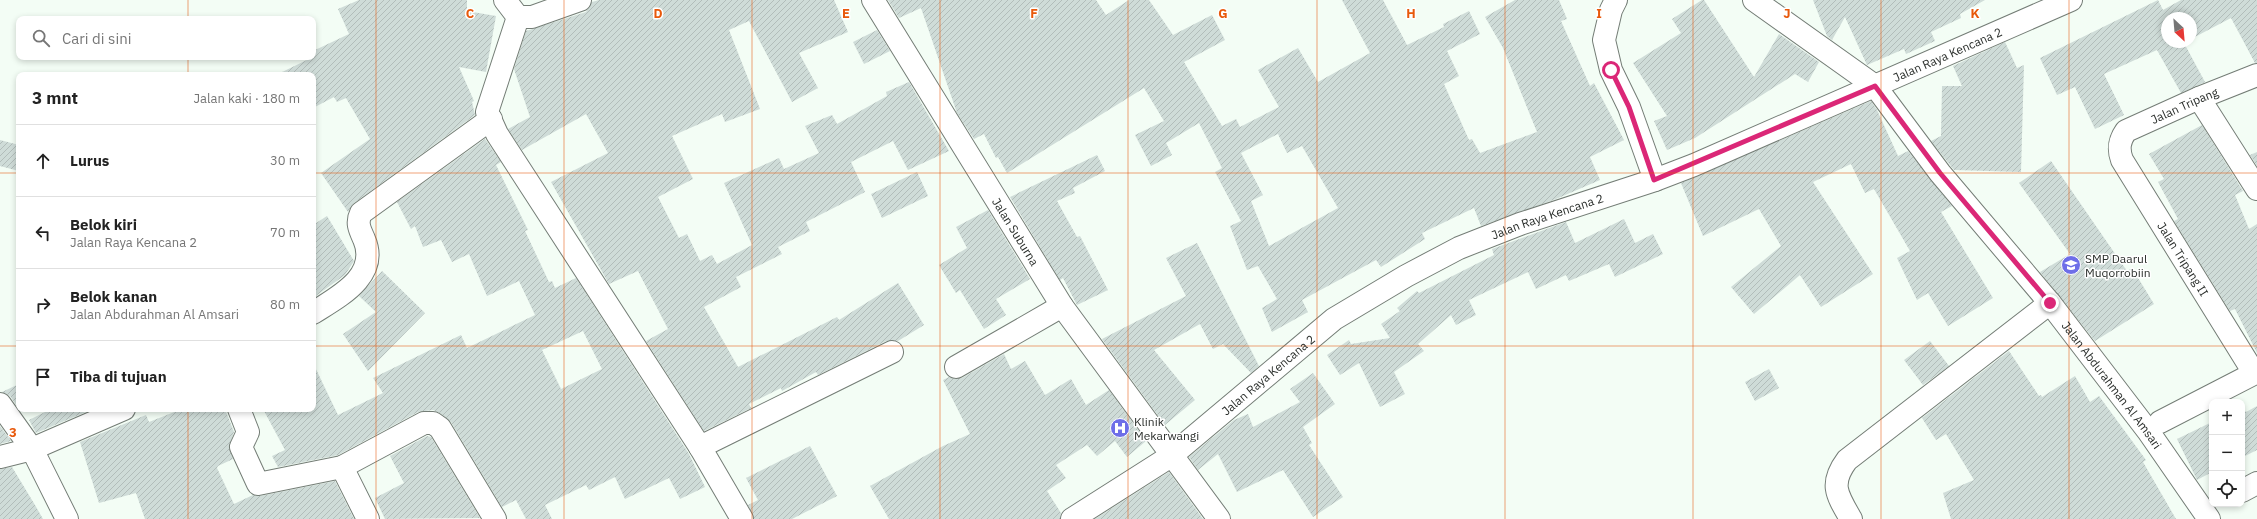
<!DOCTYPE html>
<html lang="id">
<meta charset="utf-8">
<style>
:root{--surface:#fff;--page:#f2f2f2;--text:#222;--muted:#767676;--line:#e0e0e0}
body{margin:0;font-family:"IBM Plex Sans",sans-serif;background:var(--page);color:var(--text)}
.controls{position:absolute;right:12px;bottom:12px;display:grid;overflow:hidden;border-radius:8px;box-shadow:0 2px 6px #0003}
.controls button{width:36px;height:36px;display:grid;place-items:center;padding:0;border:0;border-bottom:1px solid var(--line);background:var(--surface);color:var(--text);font:20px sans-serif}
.compass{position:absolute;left:2161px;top:12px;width:36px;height:36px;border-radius:50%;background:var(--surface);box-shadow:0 2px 6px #0003;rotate:154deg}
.stop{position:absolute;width:12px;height:12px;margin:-9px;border:3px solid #db2777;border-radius:50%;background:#fff}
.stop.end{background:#db2777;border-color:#fff;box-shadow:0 1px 4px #0008}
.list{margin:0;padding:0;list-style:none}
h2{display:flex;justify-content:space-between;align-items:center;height:52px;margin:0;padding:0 16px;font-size:17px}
h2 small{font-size:13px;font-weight:400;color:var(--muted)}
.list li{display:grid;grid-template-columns:26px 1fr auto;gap:12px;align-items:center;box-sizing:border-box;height:72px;padding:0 16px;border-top:1px solid var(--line)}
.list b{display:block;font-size:15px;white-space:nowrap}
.list p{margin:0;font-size:13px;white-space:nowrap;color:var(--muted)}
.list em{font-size:13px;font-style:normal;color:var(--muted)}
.icon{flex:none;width:22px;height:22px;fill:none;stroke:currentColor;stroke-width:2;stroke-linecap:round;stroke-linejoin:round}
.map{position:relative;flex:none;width:2257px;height:519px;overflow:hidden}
.search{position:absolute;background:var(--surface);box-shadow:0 2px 6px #0003;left:16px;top:16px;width:300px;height:44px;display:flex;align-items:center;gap:10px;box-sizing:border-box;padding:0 14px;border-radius:8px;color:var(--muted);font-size:15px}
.panel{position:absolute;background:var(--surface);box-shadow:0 2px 6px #0003;left:16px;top:72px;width:300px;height:340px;border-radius:8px}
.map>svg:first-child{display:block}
</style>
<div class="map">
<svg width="2257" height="519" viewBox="0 0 2257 519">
<defs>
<pattern id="building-hatch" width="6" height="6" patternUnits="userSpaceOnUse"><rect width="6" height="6" fill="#cfdcd8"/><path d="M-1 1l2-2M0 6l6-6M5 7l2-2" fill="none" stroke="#b2bdba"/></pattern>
</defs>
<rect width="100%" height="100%" fill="#f3fdf5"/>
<path fill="url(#building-hatch)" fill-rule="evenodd" d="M359 0H467V11L496 16 486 72 459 67 474 101 472 102 475 115 354 203 348 212 321 173 370 139 346 98 337 102 334 97 313 108V75H276L313 57V51L349 34 338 9Z
M599 0H834L848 32 799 53 818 88 792 102 749 21 729 30 760 109 725 122 722 114 672 136 693 179 658 197 679 238 687 234 700 261 712 255 717 264 752 245 724 183 779 158 784 169 819 153 805 126 832 115 837 124 887 96 886 92 909 82 949 151 908 170 893 141 851 162 865 192 806 222 810 231 778 247 782 254 736 277 741 287 704 307 738 367 837 317 839 320 898 283 924 325 898 341H886L818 375 816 372 782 391 781 388 749 404 751 408 704 431 646 341 668 329 638 271 609 284 551 182 608 153 586 114 522 150 508 129 530 117 514 69 526 31 586 12 592 2Z
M888 0H1096L1106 15 1129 0H1149L1173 35 1212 15 1225 40 1184 62 1222 126 1236 119 1240 127 1279 107 1258 70 1298 48 1318 82 1370 53 1342 0H1383L1407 45 1444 27 1443 24 1469 11 1480 34 1447 51 1459 76 1444 84 1469 140 1472 139 1480 153 1537 132 1503 48 1485 17 1515 0H1559L1567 19 1561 21 1590 86 1594 83 1624 140 1590 157 1600 180 1556 199 1481 226 1474 208 1422 233 1425 239 1381 267 1376 260 1302 300 1308 312 1272 332 1262 308 1277 299 1258 266 1247 270 1230 226 1241 221 1215 172 1222 168 1199 123 1166 143 1172 155 1151 166 1135 135 1164 121 1144 88 1007 173 998 157 996 158 984 134 974 139 957 113 921 8 899 18ZM1278 134 1287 153 1302 146 1338 208 1269 246 1251 201 1263 195 1241 153Z
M1702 0H1704L1754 77 1779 34 1819 62 1808 82 1795 74 1695 138 1667 150 1654 121 1667 116 1633 63 1681 33 1672 19Z
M1813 0H1985L1960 14 1961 18 1931 32 1935 41 1906 54 1904 49 1867 65 1845 17 1832 40 1827 36Z
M2158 0 2163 10 2181 0H2257V63H2255L2231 18 2191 39V18H2167V42H2185L2184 43 2205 82 2181 93 2157 50 2104 74 2124 115 2095 129 2075 87 2057 95 2040 58Z
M877 30 890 51 864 64 853 42Z
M2005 42 2017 68 2024 65 2021 172 1954 170 1931 141 1941 136 1942 86H1962L1953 66Z
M1871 101 1877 110 1898 156 1908 151 1952 206 1941 212 1993 298 1948 326 1928 293 1917 300 1897 258 1910 251 1874 189 1865 193 1851 164 1813 182 1873 274 1821 307 1800 275 1754 314 1731 287 1781 246 1759 209 1703 236 1681 183Z
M2202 125 2243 191 2235 195 2249 229 2257 224V353L2235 309 2230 311 2174 221 2178 219 2158 182 2164 179 2149 154Z
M485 139 501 162 496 165 528 230 525 231 549 282 552 281 555 288 576 278 689 454 705 487 680 499 669 478 625 499 615 477 589 490 586 485 545 505 552 519H526L516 500 502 507 451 422 440 413 433 410 418 412 338 455 278 467 272 456 285 450 263 409H313V363L338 415 383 393 373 378 461 335 467 348 535 315 519 281 487 296 469 254 452 262 441 240 423 247 415 226 411 229 397 202ZM583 331 602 369 561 389 542 350Z
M0 140 19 145V171L0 166Z
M2257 152V166L2250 155Z
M1097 155 1105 171 1073 188 1075 193 1057 201 1077 237 1080 236 1108 290 1077 305 1063 278 1060 280 1010 197Z
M2051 161 2127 271 2132 268 2154 304 2095 341 2040 272 2070 254 2019 183Z
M917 172 928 196 882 218 871 194Z
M988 210 1030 279 996 299 1006 315 984 329 960 290 956 293 939 265 967 248 956 227Z
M327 216 354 261 345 275 313 298V225Z
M1624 219 1635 243 1653 234 1663 254 1615 277 1609 264 1569 281 1566 275 1536 289 1528 272 1469 300 1476 315 1456 325 1451 315 1418 344 1424 351 1394 372 1405 394 1380 407 1359 363 1340 375 1327 355 1349 340 1351 344 1390 338 1381 324 1400 311 1397 308 1417 291 1419 293 1494 255 1492 249 1566 222 1575 243Z
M1197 243 1259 366 1251 373 1223 344 1213 349 1200 324 1154 350 1195 400 1165 425 1102 339 1186 296 1166 258Z
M382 271 425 313 368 371 343 334 376 312 359 296Z
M1930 341 1949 366 1923 385 1904 360Z
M2009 351 2039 396 2041 395 2042 397 2075 376 2090 402 2099 396 2146 460 2143 462 2176 519H1951L1943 493 1974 480 1946 434 1936 440 1922 418Z
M1004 354 1011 369 1025 361 1045 395 1071 379 1086 405 1109 390 1146 441 1127 457 1115 441 1097 456 1087 445 1056 465 1066 478 1047 491 1061 513 1060 519H889L870 486 943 446 970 434 943 380 949 377 956 379 962 378Z
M1769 369 1779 388 1755 401 1745 382Z
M1313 373 1335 404 1303 427 1312 443 1309 445 1343 497 1313 517 1283 470 1237 492 1218 454 1198 470 1189 457 1234 420 1248 414 1253 427 1300 402 1290 389Z
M19 384V409L10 396 2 392Z
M2257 406V450L2245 456 2242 452V408L2246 412Z
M51 409H93L36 433 29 420Z
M182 409H225L234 432 229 447 233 459 218 466 217 468 234 504 253 495 260 496 335 481 354 519H145L136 493 99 503 80 442 146 415 149 422Z
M2212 422V472L2197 480 2177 439Z
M0 426 11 441 0 444Z
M427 436 431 437 480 518 385 519 375 498 404 483 390 456Z
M810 446 837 496 792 519H754L748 505 758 500 746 478Z
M12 467 35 505 43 519H0V469Z
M1169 472 1203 519H1095Z"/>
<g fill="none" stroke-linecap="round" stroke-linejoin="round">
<defs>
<g id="minor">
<path d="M505 0 518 17 487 112 497 134 700 447 742 519"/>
<path id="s1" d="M873 0 1062 306 1219 519"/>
<path d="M1616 0 1611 10 1604 40 1611 70 1629 107 1655 180"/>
<path id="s2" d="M1754 0 1875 86 1940 173 2050 303 2148 431 2209 519"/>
<path d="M518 17H532L580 0"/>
<path d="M2199 98 2257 189"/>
<path d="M313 313C338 297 380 276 364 239 360 230 356 223 361 213L491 119"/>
<path d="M956 367 1062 306"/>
<path id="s3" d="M2254 373 2122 160C2118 149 2119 141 2126 131L2199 98 2257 75"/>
<path d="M0 404 32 449 67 519"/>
<path d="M239 409 248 432 241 447 258 484 342 467 424 423H433L440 428 495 519"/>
<path d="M2160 422 2257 372"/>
<path d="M700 447 892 352"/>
<path d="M0 457 32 449 124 409"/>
<path d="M342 467 368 519"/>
<path d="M2242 491 2257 483"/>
<path id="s4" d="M1072 519 1171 456 1334 319 1406 276 1459 248 1520 224 1655 180 1694 165 2071 0"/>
<path d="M1851 519C1837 495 1829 484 1847 460L2050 303"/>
</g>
</defs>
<use href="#minor" stroke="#747d76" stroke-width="24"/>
<use href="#minor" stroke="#fff" stroke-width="22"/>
</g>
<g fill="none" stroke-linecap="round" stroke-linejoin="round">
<path stroke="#db2777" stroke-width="5" d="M1611 70 1629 107 1654 180 1875 86 1940 173 2050 303"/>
</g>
<path fill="none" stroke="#e8590c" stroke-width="1" stroke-opacity="0.55" d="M188 0V19M376 0V519M564 0V519M752 0V519M940 0V519M1128 0V519M1317 0V519M1505 0V519M1693 0V519M1881 0V519M2069 0V519M188 57V75M0 173H19M313 173H2257M0 346H19M313 346H2257M188 409V519"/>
<defs>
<symbol id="school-disc" viewBox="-11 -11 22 22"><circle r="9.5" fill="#6e6ee8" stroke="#fff"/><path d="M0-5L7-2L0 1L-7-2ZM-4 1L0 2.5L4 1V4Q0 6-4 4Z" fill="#fff"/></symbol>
<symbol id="hospital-disc" viewBox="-11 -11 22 22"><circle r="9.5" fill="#6e6ee8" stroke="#fff"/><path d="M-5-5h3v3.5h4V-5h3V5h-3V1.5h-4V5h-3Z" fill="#fff"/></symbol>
</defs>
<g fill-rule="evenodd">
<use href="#school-disc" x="2060" y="254" width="22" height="22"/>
<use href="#hospital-disc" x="1109" y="417" width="22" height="22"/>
</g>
<g text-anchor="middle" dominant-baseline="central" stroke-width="3" stroke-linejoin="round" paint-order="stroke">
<g font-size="12" fill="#2b2f2c" stroke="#fff">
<text stroke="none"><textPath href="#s4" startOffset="1000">Jalan Raya Kencana 2</textPath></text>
<text stroke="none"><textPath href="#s3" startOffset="345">Jalan Tripang</textPath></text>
<text stroke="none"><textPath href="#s4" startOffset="568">Jalan Raya Kencana 2</textPath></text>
<text stroke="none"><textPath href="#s1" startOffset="272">Jalan Suburna</textPath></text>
<text transform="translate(2183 259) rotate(58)">Jalan Tripang II</text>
<text stroke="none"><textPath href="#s4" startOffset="244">Jalan Raya Kencana 2</textPath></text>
<text stroke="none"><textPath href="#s2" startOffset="530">Jalan Abdurahman Al Amsari</textPath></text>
</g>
<g font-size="12" fill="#2b2f2c" stroke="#fff" text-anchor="start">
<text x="2085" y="258">SMP Daarul<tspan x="2085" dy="14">Muqorrobiin</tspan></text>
<text x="1134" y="421">Klinik<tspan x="1134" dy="14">Mekarwangi</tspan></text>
</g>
</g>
<g font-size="13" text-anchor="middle" font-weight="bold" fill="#e8590c" stroke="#fff" stroke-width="3" stroke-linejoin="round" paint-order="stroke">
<text x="470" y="18">C</text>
<text x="658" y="18">D</text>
<text x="846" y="18">E</text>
<text x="1034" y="18">F</text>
<text x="1223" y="18">G</text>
<text x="1411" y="18">H</text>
<text x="1599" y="18">I</text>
<text x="1787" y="18">J</text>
<text x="1975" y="18">K</text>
<text x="13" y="437">3</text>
</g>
</svg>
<div class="controls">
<button>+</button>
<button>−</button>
<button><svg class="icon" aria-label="locate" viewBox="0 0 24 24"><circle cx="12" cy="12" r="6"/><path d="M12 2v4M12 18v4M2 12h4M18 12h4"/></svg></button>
</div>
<svg class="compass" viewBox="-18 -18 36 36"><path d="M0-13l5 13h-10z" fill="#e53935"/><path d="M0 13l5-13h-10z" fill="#767676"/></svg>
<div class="stop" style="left:1611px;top:70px"></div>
<div class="stop end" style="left:2050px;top:303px"></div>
<div class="search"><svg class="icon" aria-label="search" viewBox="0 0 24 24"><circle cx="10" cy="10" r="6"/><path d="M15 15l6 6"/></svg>Cari di sini</div>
<section class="panel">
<h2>3 mnt<small>Jalan kaki · 180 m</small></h2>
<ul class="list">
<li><svg class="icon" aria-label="ahead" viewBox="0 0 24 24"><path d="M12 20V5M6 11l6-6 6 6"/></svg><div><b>Lurus</b></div><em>30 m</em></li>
<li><svg class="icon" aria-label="left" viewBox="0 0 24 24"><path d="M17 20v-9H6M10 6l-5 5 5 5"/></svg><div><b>Belok kiri</b><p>Jalan Raya Kencana 2</p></div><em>70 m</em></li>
<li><svg class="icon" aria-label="right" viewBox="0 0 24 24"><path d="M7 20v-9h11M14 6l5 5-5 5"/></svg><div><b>Belok kanan</b><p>Jalan Abdurahman Al Amsari</p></div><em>80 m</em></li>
<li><svg class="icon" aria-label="arrive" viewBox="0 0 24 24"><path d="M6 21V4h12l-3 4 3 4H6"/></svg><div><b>Tiba di tujuan</b></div></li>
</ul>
</section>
</div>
